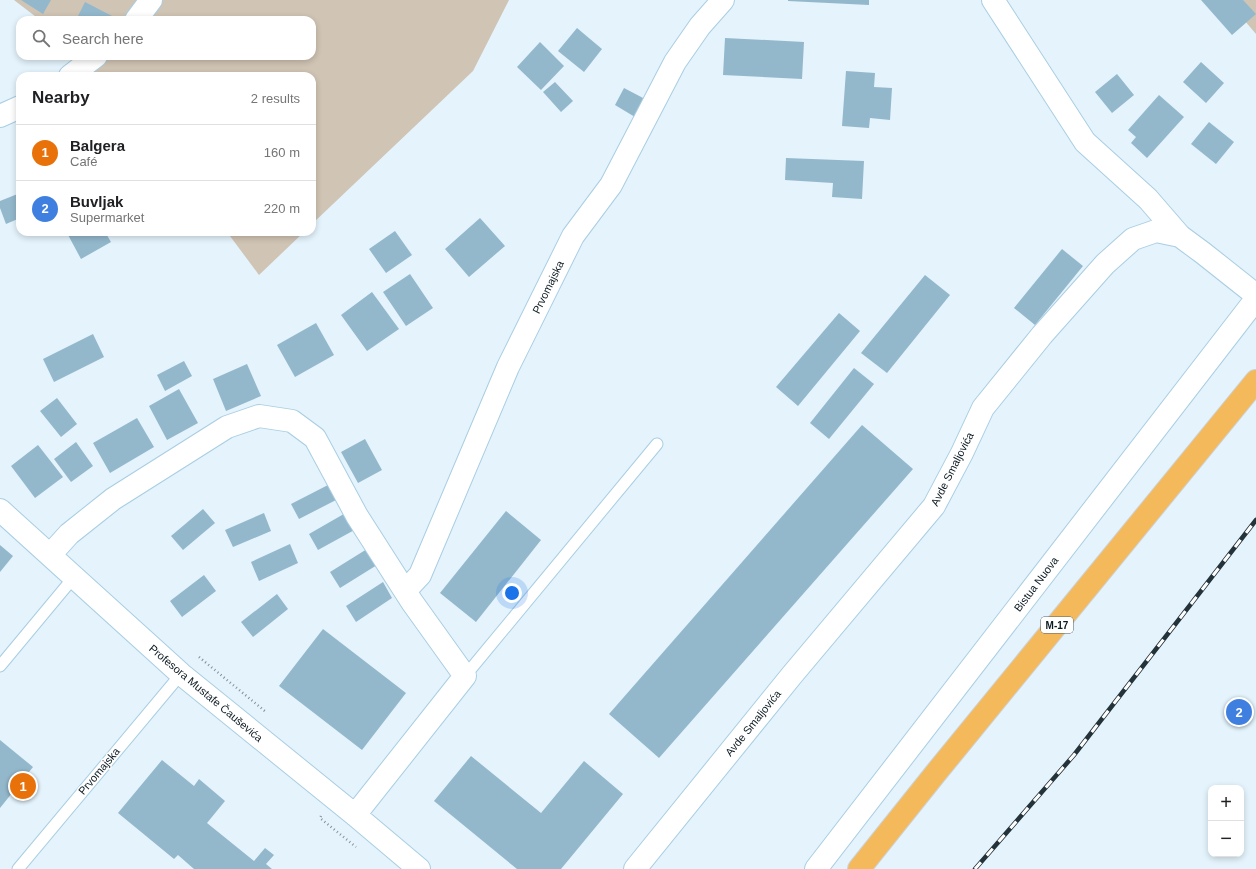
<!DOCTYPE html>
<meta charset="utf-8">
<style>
:root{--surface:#fff;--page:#f6f6f6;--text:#202124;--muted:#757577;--line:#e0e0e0;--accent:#946814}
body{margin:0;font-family:Helvetica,sans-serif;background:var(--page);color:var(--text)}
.controls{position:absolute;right:12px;bottom:12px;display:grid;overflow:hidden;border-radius:8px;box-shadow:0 2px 6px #0003}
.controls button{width:36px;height:36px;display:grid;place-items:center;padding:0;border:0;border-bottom:1px solid var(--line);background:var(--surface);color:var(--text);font:20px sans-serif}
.you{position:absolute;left:512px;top:593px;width:14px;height:14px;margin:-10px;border:3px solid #fff;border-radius:50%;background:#1a73e8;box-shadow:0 0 0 6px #1a73e833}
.badge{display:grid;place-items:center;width:26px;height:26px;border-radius:50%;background:var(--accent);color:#fff;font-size:13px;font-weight:700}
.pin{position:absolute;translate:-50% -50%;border:2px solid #fff;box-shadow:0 1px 4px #0006}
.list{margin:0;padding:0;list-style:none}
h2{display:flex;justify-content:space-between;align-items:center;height:52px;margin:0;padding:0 16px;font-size:17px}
h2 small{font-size:13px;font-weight:400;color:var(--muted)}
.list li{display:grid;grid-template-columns:26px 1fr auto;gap:12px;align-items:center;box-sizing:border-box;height:56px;padding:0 16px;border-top:1px solid var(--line)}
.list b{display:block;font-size:15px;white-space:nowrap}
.list p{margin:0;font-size:13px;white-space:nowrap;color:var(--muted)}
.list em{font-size:13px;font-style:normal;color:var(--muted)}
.icon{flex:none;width:22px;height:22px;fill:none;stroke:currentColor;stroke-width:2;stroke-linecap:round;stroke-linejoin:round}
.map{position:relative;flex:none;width:1256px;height:869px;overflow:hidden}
.search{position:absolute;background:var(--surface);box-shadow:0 2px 6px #0003;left:16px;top:16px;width:300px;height:44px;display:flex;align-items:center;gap:10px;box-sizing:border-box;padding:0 14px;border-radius:12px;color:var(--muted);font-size:15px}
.panel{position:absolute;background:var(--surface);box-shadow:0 2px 6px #0003;left:16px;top:72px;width:300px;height:164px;border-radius:12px}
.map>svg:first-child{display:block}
</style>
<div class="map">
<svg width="1256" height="869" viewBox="0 0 1256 869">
<rect width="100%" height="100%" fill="#e4f3fc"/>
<path fill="#d0c4b4" d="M14 0H509L473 71 312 224V76H94L92 61 85 56H312V20H40Z
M1227 0H1256V34Z
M227 232H304L259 275Z"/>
<path fill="#93b8cc" d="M21 0H51L43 14Z
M788 0H869V5L788 1Z
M1201 0H1243L1256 14 1232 35Z
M85 2 114 17 112 20H76Z
M577 28 602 49 584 72 558 51Z
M725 38 804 42 802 79 723 75Z
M540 42 564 66 541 90 517 67Z
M1201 62 1224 83 1206 103 1183 82Z
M846 71 875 73 874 87 892 88 890 120 870 118 869 128 842 126Z
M1117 74 1134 95 1112 113 1095 92Z
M555 82 573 101 561 112 543 92Z
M624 88 645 99 635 117 615 105Z
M1159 95 1184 117 1147 158 1131 143 1136 137 1128 130Z
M1209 122 1234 142 1216 164 1191 144Z
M786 158 864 161 862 199 832 197 833 183 785 180Z
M20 193V218L6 224 0 208V201Z
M480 218 505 246 469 277 445 249Z
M395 231 412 255 386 273 369 249Z
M69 232H105L111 242 81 259 67 233Z
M1062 249 1083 266 1035 325 1014 308Z
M410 274 433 308 406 326 383 292Z
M925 275 950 295 887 373 861 353Z
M372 292 399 329 367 351 341 315Z
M839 313 860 331 798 406 776 387Z
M316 323 334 355 295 377 277 345Z
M93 334 104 357 54 382 43 359Z
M184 361 192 376 165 391 157 375Z
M247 364 261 396 226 411 213 379Z
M854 368 874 384 829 439 810 423Z
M179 389 198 423 167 440 149 406Z
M57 398 77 424 61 437 40 411Z
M137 418 154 447 110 473 93 443Z
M862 425 913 469 659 758 609 714Z
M365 439 382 470 358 483 341 452Z
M76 442 93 466 71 482 54 459Z
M38 445 63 477 35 498 11 466Z
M328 485 336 500 299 519 291 504Z
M203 509 215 523 183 550 171 536Z
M349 511 358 528 318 550 309 534Z
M506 511 541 540 476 622 440 593Z
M264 513 271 531 233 547 225 530Z
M290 544 298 563 259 581 251 562Z
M0 545 13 556 0 572Z
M367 549 377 565 340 588 330 572Z
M204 575 216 591 182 617 170 601Z
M383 582 392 598 356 622 346 606Z
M277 594 288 609 253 637 241 622Z
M323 629 406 693 362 750 279 686Z
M0 740 33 767 0 808Z
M471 756 541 813 584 761 623 794 561 869H517L434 801Z
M162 760 194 786 199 779 225 801 207 823 254 861 265 848 274 855 266 864 272 869H194L178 855 174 859 118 813Z"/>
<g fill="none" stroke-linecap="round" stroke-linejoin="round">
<defs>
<path id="lane" d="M0 666 74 577
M465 676 657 444
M18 869 181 674"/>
<path id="street" d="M993 0 1085 142 1148 199 1180 236
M136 20 151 0
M70 76 96 56
M0 116 20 107
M0 510 181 674 355 815 419 869
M50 555 69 534 113 499 227 427 259 416 292 421 315 438 357 516 412 602 465 676 355 815
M405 591 420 575 508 367 573 236 611 185 675 62 700 26 723 0
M635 869 792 675 934 506 962 453 983 408 1042 335 1105 264 1133 239 1156 231 1180 236 1203 253 1256 295"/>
<path id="secondary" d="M816 869 1256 299"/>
<path id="highway" d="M859 869 935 774 1256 381"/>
</defs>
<use href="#lane" stroke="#a9cee2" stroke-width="13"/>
<use href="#street" stroke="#a9cee2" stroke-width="24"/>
<use href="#secondary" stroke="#a9cee2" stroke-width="24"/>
<use href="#highway" stroke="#ced1d3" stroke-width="24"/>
<path stroke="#819098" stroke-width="2.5" stroke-dasharray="1 3" stroke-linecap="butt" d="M199 657 266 712
M321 816 320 818 356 847"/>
<use href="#lane" stroke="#fff" stroke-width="11"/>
<use href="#street" stroke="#fff" stroke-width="22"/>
<use href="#secondary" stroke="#fff" stroke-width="22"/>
<use href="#highway" stroke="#f4b95a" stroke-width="22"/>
<defs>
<path id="rail" d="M975 869 1074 755 1256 520"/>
</defs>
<use href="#rail" stroke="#243239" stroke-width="4.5"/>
<use href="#rail" stroke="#fff" stroke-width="3" stroke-dasharray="9" stroke-linecap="butt"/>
</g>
<g text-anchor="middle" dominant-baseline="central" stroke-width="3" stroke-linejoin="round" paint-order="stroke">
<rect fill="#fff" stroke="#555f64" stroke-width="1" x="1041" y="617" width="32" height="16" rx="3"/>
<g font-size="10" font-weight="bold" fill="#0c1a21">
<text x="1057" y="625">M-17</text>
</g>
<g font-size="11" fill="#0c1a21" stroke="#fff">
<text transform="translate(548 287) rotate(-64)">Prvomajska</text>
<text transform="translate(952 469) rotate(-63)">Avde Smaljovića</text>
<text transform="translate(1036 584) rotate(-53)">Bistua Nuova</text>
<text transform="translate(206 693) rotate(40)">Profesora Mustafe Čauševića</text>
<text transform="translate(753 723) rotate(-51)">Avde Smaljovića</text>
<text transform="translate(99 771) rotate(-50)">Prvomajska</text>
</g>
</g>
</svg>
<div class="controls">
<button>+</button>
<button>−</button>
</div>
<div class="you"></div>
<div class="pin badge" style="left:23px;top:786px;background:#e8710a">1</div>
<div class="pin badge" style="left:1239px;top:712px;background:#3f7fe0">2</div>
<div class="search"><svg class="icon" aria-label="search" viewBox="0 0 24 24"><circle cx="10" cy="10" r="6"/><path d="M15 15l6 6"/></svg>Search here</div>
<section class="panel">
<h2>Nearby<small>2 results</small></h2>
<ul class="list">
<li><span class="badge" style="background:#e8710a">1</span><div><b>Balgera</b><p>Café</p></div><em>160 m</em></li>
<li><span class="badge" style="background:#3f7fe0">2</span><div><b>Buvljak</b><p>Supermarket</p></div><em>220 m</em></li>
</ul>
</section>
</div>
